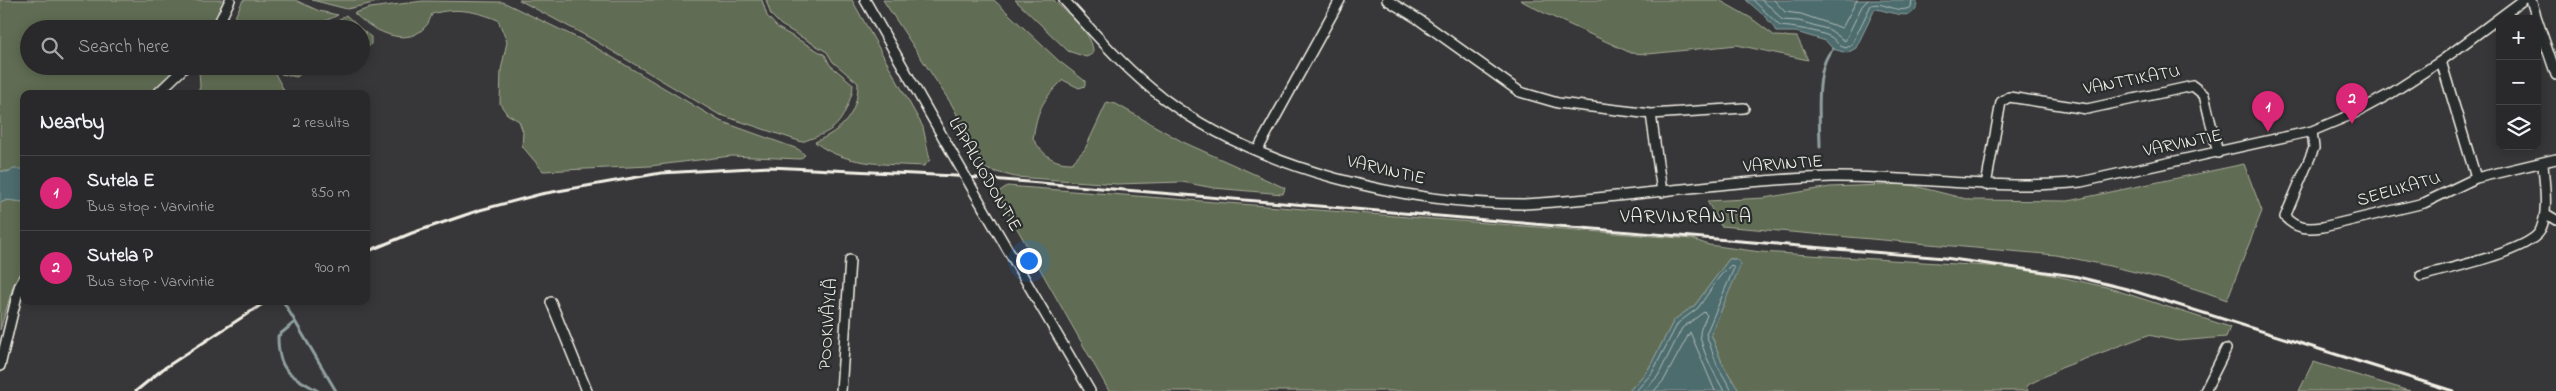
<!DOCTYPE html>
<meta charset="utf-8">
<style>
:root{--surface:#29282a;--page:#353436;--text:#f1f3f6;--muted:#a5a6a8;--line:#454447;--accent:#db2777}
body{margin:0;font-family:"Indie Flower",sans-serif;background:var(--page);color:var(--text)}
.controls{position:absolute;right:15px;top:15px;display:grid;overflow:hidden;border-radius:10px;box-shadow:0 2px 12px #0003}
.controls button{width:45px;height:45px;display:grid;place-items:center;padding:0;border:0;border-bottom:1px solid var(--line);background:var(--surface);color:var(--text);font:25px sans-serif}
.you{position:absolute;left:1028px;top:260px;width:18px;height:18px;margin:-12px;border:4px solid #fff;border-radius:50%;background:#1a73e8;box-shadow:0 0 0 8px #1a73e833}
.badge{display:grid;place-items:center;width:32px;height:32px;border-radius:50%;background:var(--accent);color:#fff;font-size:16px;font-weight:700}
.pin{position:absolute;translate:-50% -41px;filter:drop-shadow(0 1px 2px #0008)}
.pin::after{content:'';position:absolute;top:26px;width:18px;height:15px;background:inherit;clip-path:polygon(0 0,100% 0,50% 100%)}
.list{margin:0;padding:0;list-style:none}
h2{display:flex;justify-content:space-between;align-items:center;height:65px;margin:0;padding:0 20px;font-size:21px}
h2 small{font-size:16px;font-weight:400;color:var(--muted)}
.list li{display:grid;grid-template-columns:32px 1fr auto;gap:15px;align-items:center;box-sizing:border-box;height:75px;padding:0 20px;border-top:1px solid var(--line)}
.list b{display:block;font-size:19px;white-space:nowrap}
.list p{margin:0;font-size:16px;white-space:nowrap;color:var(--muted)}
.list em{font-size:16px;font-style:normal;color:var(--muted)}
.icon{flex:none;width:28px;height:28px;fill:none;stroke:currentColor;stroke-width:2;stroke-linecap:round;stroke-linejoin:round}
.map{position:relative;flex:none;width:2556px;height:391px;overflow:hidden}
.search{position:absolute;background:var(--surface);box-shadow:0 2px 12px #0003;left:20px;top:20px;width:350px;height:55px;display:flex;align-items:center;gap:12px;box-sizing:border-box;padding:0 18px;border-radius:28px;color:var(--muted);font-size:19px}
.panel{position:absolute;background:var(--surface);box-shadow:0 2px 12px #0003;left:20px;top:90px;width:350px;height:215px;border-radius:10px}
.map>svg:first-child{display:block}
</style>
<div class="map">
<svg width="2556" height="391" viewBox="0 0 2556 391">
<rect width="100%" height="100%" fill="#373638"/>
<filter id="ink" filterUnits="userSpaceOnUse"><feTurbulence type="fractalNoise" baseFrequency=".02" numOctaves="2"/><feDisplacementMap in="SourceGraphic" scale="10" xChannelSelector="R" yChannelSelector="G"/><feConvolveMatrix kernelMatrix="1 2 1 2 8 2 1 2 1" color-interpolation-filters="sRGB"/></filter>
<g filter="url(#ink)">
<path fill="#616c52" stroke="#aaae9d" d="M0 0H226L222 11 211 29H29V66H180L150 94H24V169C16 170 8 172 0 171Z
M243 0H295L319 11 338 15C307 31 266 35 232 23Z
M312 0H387L347 9Z
M519 0H762L767 16 778 28 825 55 830 65 853 84C853 93 850 99 847 107 837 132 825 133 802 142L718 114 592 39Z
M766 0H852L923 127 930 160 924 166C888 164 844 166 815 142 842 130 858 115 858 83L833 62 827 52 781 25 771 15Z
M883 0H994L1059 61 1085 81V86L1079 88 1063 80C1042 100 1037 111 1033 139 1044 155 1052 163 1072 163L1085 149 1107 102 1116 104 1183 142 1285 188 1283 194 1214 188 1182 182 1117 184 1015 177 985 169 952 105Z
M1015 0H1054C1067 14 1095 34 1093 54L1086 57 1068 51Z
M1520 0H1719L1751 18 1775 36 1797 37 1808 60 1737 45 1648 54 1631 53 1544 13Z
M423 1 503 2 588 43 720 121 798 149 805 155 800 159 731 156 650 166 543 171 522 146 523 132 519 121 507 114 500 104 501 70 507 42 498 20C476 11 455 7 432 14 430 19 428 25 424 28 404 49 369 28 354 13L370 8Z
M346 15 361 29H324Z
M361 29 371 37V44L361 55Z
M201 66H271L286 94H197L200 87 199 70Z
M277 66H309L297 77 281 74Z
M2244 164 2262 211 2227 300C2172 279 2113 266 2056 255L1721 226 1707 201 1764 198 1830 187 1907 184 1970 200 2068 201Z
M1007 186 1692 239 1709 245 1761 252 2020 268 2106 287 2230 327 2226 337 2178 341 2148 335 2061 368 2026 386 2028 391H1739L1722 363 1711 334 1723 306 1736 259H1729L1695 305 1674 320 1648 370 1629 391H1109L997 193Z
M7 200 24 202V264L13 287 0 330V203Z
M2313 362 2410 391H2299Z"/>
<path fill="#4d6c6e" stroke="#90a19f" d="M1746 0H1917C1918 26 1888 10 1875 9L1856 48 1847 53 1833 49 1826 41 1796 32H1776C1773 22 1754 7 1746 0Z
M14 169H24V202L7 200 0 203V171L7 172Z
M1729 259H1736L1741 264 1711 334 1722 363 1739 391H1629L1648 370 1674 320 1695 305Z"/>
<g fill="none" stroke-linecap="round" stroke-linejoin="round">
<path stroke="#b1bcb7" stroke-width="1" d="M1753 0 1780 26C1793 27 1819 31 1831 37 1839 42 1835 45 1846 48L1852 44 1871 5C1885 1 1897 15 1911 7L1912 0
M1761 0 1773 9 1782 20 1799 21 1830 30 1845 41 1862 6 1868 0
M1774 0 1785 12 1801 14 1842 28 1857 0
M1636 391 1652 373 1678 323 1698 308 1720 276 1731 265 1734 268 1706 334 1717 365 1732 391
M1644 391 1658 376 1682 328 1704 312 1707 315C1705 321 1700 328 1700 334 1701 350 1716 377 1724 391
M1654 391 1664 380 1690 332 1715 391"/>
<path stroke="#90a19f" stroke-width="3" d="M1820 147C1820 122 1814 66 1833 49
M283 301 336 391
M295 322 278 336C278 372 289 374 318 391"/>
<defs>
<path id="street" d="M865 0 952 153
M1064 0C1095 34 1126 70 1163 98 1259 170 1405 204 1524 204 1627 198 1729 180 1832 177 1916 176 1998 191 2081 182L2312 131 2353 114 2390 94 2441 61 2523 0
M1387 0 1418 19 1520 92 1558 103 1651 114 1662 192
M2531 0 2537 19
M2537 19 2556 75
M216 29 230 0
M2441 61 2476 178
M157 94 186 66
M1651 114 1744 108
M2312 131 2314 148 2285 217C2296 229 2307 229 2323 227L2424 203 2476 178 2556 159
M1257 151 1340 0
M1986 185 2001 102 2009 97 2087 109 2193 86 2204 95 2218 153
M984 209 1090 391
M2546 214 2556 220
M2421 276C2445 269 2533 251 2541 229 2549 209 2544 184 2543 163
M551 302 587 391
M0 366 19 287 24 278
M841 391 850 260
M2205 391 2226 349"/>
</defs>
<use href="#street" stroke="#f4f1e8" stroke-width="12"/>
<use href="#street" stroke="#2a2d2e" stroke-width="9"/>
<path stroke="#f4f1e8" stroke-width="3" d="M366 252 412 233 480 210 541 194 661 173 770 167 955 176 1945 258 2074 276 2127 289 2453 391
M136 391 163 369 267 301"/>
<defs>
<path id="street-bridge" d="M952 153 984 209"/>
</defs>
<use href="#street-bridge" stroke="#f4f1e8" stroke-width="12" stroke-linecap="butt"/>
<use href="#street-bridge" stroke="#2a2d2e" stroke-width="9"/>
</g>
</g>
<g text-anchor="middle" dominant-baseline="central" stroke-width="4.5" stroke-linejoin="round" paint-order="stroke">
<g font-size="18" fill="#f4f1e8" stroke="#2a2d2e">
<text transform="translate(2132 81) rotate(-11)">VANTTIKATU</text>
<text transform="translate(2183 144) rotate(-12)">VARVINTIE</text>
<text transform="translate(1783 165) rotate(-4)">VARVINTIE</text>
<text transform="translate(1386 171) rotate(13)">VARVINTIE</text>
<text transform="translate(984 175) rotate(60)">LAPALUODONTIE</text>
<text transform="translate(2399 190) rotate(-16)">SEELIKATU</text>
<text transform="translate(829 324) rotate(-86)">POOKIVÄYLÄ</text>
</g>
<g font-size="20" letter-spacing="1" fill="#f4f1e8" stroke="#2a2d2e">
<text x="1686" y="217">VARVINRANTA</text>
</g>
</g>
</svg>
<div class="controls">
<button>+</button>
<button>−</button>
<button><svg class="icon" aria-label="layers" viewBox="0 0 24 24"><path d="M12 4l9 5-9 5-9-5zM3 14l9 5 9-5"/></svg></button>
</div>
<div class="you"></div>
<div class="pin badge" style="left:2268px;top:132px">1</div>
<div class="pin badge" style="left:2352px;top:124px">2</div>
<div class="search"><svg class="icon" aria-label="search" viewBox="0 0 24 24"><circle cx="10" cy="10" r="6"/><path d="M15 15l6 6"/></svg>Search here</div>
<section class="panel">
<h2>Nearby<small>2 results</small></h2>
<ul class="list">
<li><span class="badge">1</span><div><b>Sutela E</b><p>Bus stop · Varvintie</p></div><em>850 m</em></li>
<li><span class="badge">2</span><div><b>Sutela P</b><p>Bus stop · Varvintie</p></div><em>900 m</em></li>
</ul>
</section>
</div>
